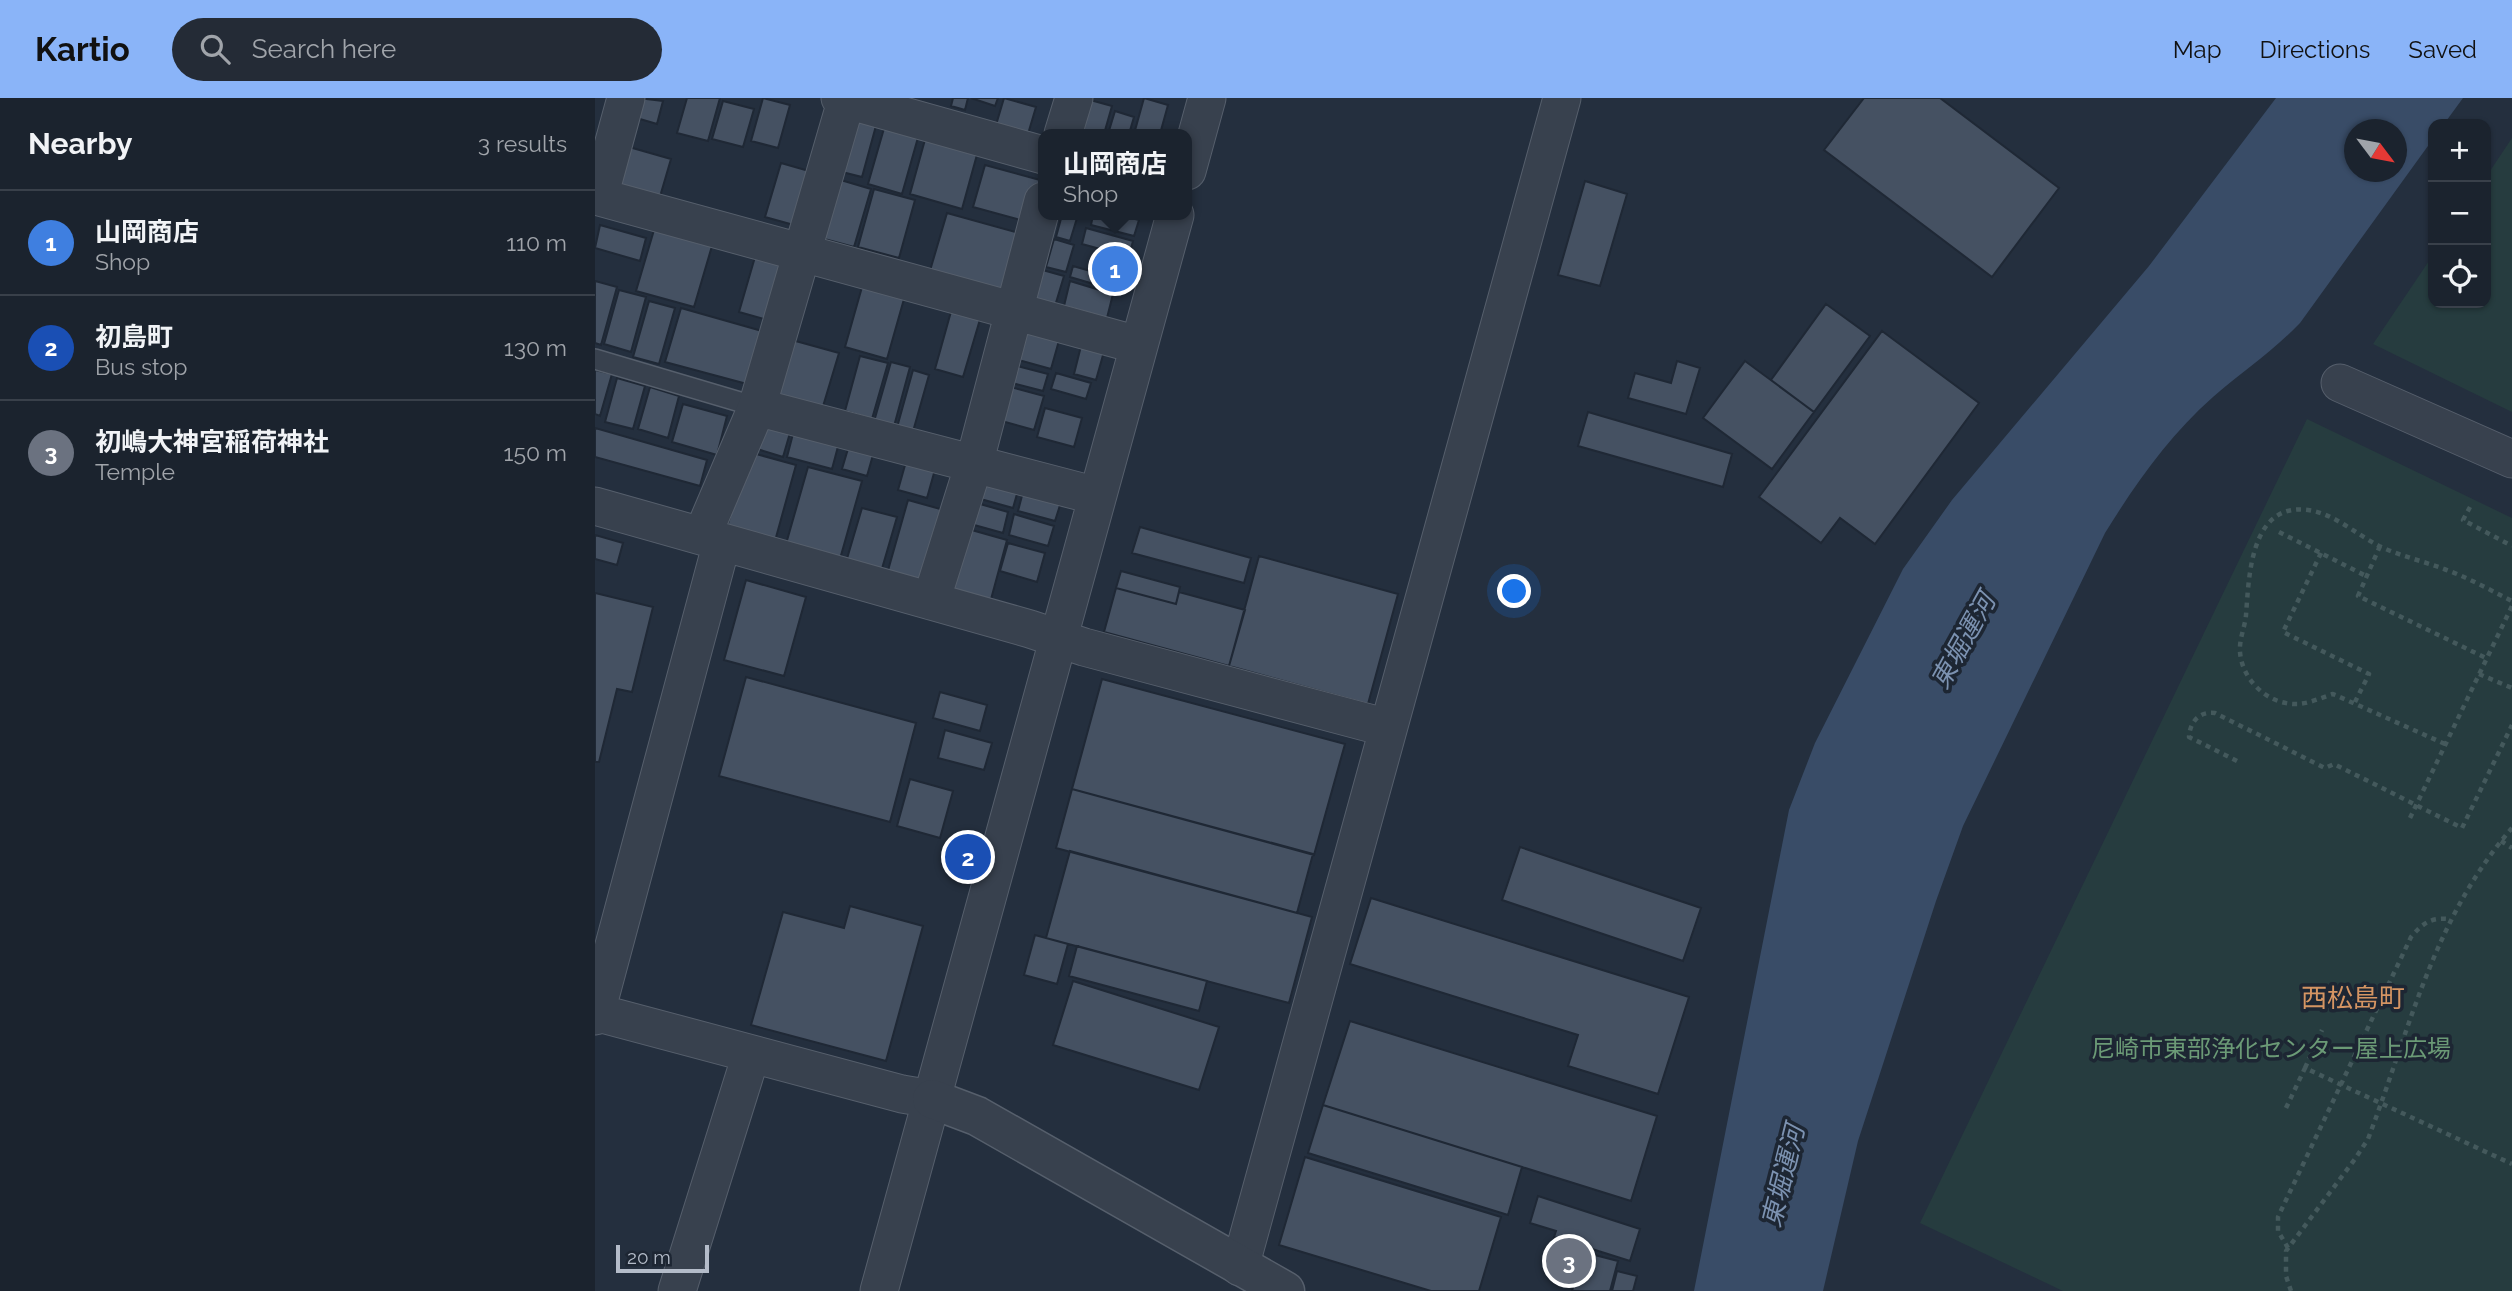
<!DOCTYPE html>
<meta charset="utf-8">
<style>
:root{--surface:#1b232e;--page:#242b36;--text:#f1f3f6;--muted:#a0a4aa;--line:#39404a;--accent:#8ab4f8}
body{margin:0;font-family:Raleway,"Noto Sans JP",sans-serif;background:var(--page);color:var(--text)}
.controls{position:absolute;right:21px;top:21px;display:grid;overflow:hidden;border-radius:14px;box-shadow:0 2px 5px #0004}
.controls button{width:63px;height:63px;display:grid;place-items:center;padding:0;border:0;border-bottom:2px solid var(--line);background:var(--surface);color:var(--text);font:35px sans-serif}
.compass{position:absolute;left:1749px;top:21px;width:63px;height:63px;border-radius:50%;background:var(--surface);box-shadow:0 2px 5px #0004;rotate:122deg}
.scale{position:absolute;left:21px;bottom:18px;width:93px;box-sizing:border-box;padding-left:7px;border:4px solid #b4bcc9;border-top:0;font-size:19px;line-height:24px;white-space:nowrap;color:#b4bcc9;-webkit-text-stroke:5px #1d2633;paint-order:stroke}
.you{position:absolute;left:920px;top:494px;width:24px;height:24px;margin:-18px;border:5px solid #fff;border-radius:50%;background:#1a73e8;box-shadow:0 0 0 10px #1a73e833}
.badge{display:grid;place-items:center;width:46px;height:46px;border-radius:50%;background:var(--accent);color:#fff;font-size:23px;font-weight:700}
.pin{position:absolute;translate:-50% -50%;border:4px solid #fff;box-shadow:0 2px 7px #0006}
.popup{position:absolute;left:443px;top:31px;width:154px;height:91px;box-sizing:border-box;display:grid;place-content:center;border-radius:14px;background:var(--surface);filter:drop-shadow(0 2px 5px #0005);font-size:23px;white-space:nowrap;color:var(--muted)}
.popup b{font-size:26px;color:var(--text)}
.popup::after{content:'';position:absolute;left:50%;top:100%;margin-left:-14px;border:14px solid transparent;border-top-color:var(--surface)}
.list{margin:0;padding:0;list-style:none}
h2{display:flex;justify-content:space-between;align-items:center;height:91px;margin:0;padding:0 28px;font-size:30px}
h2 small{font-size:23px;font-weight:400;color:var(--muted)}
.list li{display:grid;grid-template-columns:46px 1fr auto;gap:21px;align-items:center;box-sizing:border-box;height:105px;padding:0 28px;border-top:2px solid var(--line)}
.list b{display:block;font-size:26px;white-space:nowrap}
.list p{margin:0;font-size:23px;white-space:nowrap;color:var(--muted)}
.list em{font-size:23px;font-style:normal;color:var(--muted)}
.icon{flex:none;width:38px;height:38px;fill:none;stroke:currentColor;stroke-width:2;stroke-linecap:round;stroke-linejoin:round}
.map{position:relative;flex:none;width:1917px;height:1193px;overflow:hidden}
header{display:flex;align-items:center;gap:42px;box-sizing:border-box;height:98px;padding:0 35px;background:var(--accent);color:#111}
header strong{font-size:33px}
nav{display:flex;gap:38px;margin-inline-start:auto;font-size:24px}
.search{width:490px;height:63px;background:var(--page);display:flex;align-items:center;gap:18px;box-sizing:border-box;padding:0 24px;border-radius:38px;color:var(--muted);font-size:26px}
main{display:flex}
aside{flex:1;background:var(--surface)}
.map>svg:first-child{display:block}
</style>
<header>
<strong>Kartio</strong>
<div class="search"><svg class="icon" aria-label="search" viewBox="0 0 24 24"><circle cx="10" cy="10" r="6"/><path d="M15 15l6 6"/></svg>Search here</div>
<nav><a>Map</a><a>Directions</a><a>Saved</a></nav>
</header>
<main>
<aside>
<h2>Nearby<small>3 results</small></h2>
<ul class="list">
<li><span class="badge" style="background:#3f7fe0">1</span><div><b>山岡商店</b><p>Shop</p></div><em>110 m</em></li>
<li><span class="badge" style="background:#1a4fb4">2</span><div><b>初島町</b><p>Bus stop</p></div><em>130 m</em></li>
<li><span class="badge" style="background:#6b7280">3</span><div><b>初嶋大神宮稲荷神社</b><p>Temple</p></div><em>150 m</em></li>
</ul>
</aside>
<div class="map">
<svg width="1917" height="1193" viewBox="0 0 1917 1193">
<rect width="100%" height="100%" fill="#242f3e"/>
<path fill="#263c3f" d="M1917 40V314L1778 246 1838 157V205H1891V79Z
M1712 321 1917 420V1193H1468L1325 1125Z"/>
<path fill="#394c67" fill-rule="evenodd" d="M1681 0H1868L1849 26H1838V41L1705 225C1678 253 1647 274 1618 299 1574 338 1541 385 1510 435L1368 728 1341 803 1263 1043 1228 1193H1099L1194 712 1220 645 1308 471 1357 402 1554 168ZM1759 32H1801V74H1759Z"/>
<path fill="#455162" stroke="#1f2835" stroke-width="2" d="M43 0 68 3 62 26 38 19Z
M92 0H125L113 43 82 35Z
M168 0 195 7 183 50 156 43Z
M358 0H373L370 12 356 8Z
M376 0H403L400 8Z
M409 0 441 9 433 36 401 27Z
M488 0 517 8 509 36H476Z
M549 0 573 7 565 36H539Z
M1269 0H1345L1464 90 1397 179 1229 52Z
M128 3 159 11 148 49 117 41Z
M520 13 539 19 534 36H513Z
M258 17 282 24 267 79 243 73Z
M290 27 324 36 307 96 273 86Z
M331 38 383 53 367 111 315 96Z
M27 47 76 61 64 102 15 88Z
M186 65 221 75 206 129 170 119Z
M390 67 445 82 433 124 378 109Z
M239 80 276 91 259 149 222 139Z
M990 83 1032 96 1005 188 963 177Z
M279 91 320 102 304 160 263 149Z
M352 115 431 137 414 198 334 176Z
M467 117 482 120 475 143 461 139Z
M498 117H525L544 122 539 138 496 127Z
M5 127 51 140 45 163 0 150Z
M491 130 538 143 534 159 487 146Z
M59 132 117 148 99 209 41 193Z
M459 141 479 147 471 174 451 169Z
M160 159 195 169 180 224 144 214Z
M478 168 523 181 519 192 475 179Z
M444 171 469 178 460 208 436 201Z
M269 182 311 194 292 261 250 249Z
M0 183 22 189 6 247 0 245Z
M475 183 518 196 512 220 469 208Z
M24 192 51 199 36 254 9 246Z
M54 203 80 210 64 266 38 259Z
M1231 206 1275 238 1219 314 1176 282Z
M86 210 167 233 152 286 70 264Z
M357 210 386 218 368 279 340 271Z
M429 229 465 239 456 271 420 261Z
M1287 233 1384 305 1280 446 1245 420 1226 445 1164 399Z
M197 242 244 255 226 315 181 303Z
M487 244 510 250 501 282 479 276Z
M265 258 293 265 277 321 250 313Z
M1082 263 1105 270 1091 316 1033 300 1040 275 1076 285Z
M1150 263 1219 314 1177 371 1108 320Z
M296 264 315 269 298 332 278 327Z
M418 267 453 276 448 293 413 284Z
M0 272 17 276 5 318 0 316Z
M318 272 334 277 317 337 301 333Z
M461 275 496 285 491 301 456 291Z
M22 280 50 288 38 331 10 324Z
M412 288 449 298 439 332 403 322Z
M55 289 84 298 73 340 43 331Z
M88 306 132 318 122 357 77 344Z
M450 310 487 320 479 349 442 339Z
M993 314 1137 356 1128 389 983 348Z
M170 320 197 328 188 359 162 351Z
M200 328 245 341 237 371 192 359Z
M0 330 112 362 105 388 0 359Z
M255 344 280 350 272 378 247 371Z
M154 354 201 367 180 443 132 429Z
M312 360 341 368 332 400 303 392Z
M213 369 267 383 245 461 191 446Z
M388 379 424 389 418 410 382 400Z
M429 390 467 401 460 423 423 413Z
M313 402 356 414 335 488 292 476Z
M378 404 413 414 408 435 372 425Z
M267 410 302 419 286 474 251 464Z
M419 416 459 428 453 448 414 437Z
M545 429 656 460 649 485 537 455Z
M373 431 412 442 395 505 356 493Z
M0 437 28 445 22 467 0 461Z
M413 445 450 455 442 484 405 473Z
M664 458 803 496 773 606 634 568Z
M526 473 585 489 581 506 521 490Z
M151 482 211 499 189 578 129 562Z
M521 490 581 506 584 494 650 512 634 568 509 534Z
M0 495 58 509 37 594 22 591 4 664H0Z
M151 579 321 625 295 724 124 678Z
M507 581 750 646 719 757 477 691Z
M345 594 392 607 385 633 338 620Z
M350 632 397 645 389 672 343 660Z
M315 681 358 693 345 740 302 728Z
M477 691 718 756 702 815 461 750Z
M925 749 1106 810 1088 863 907 802Z
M475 753 717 819 694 905 451 840Z
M776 800 1094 899 1063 996 973 968 983 937 755 866Z
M255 808 328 828 291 963 156 927 188 814 249 830Z
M440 837 473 846 462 886 429 877Z
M482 848 612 883 604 913 474 878Z
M478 883 624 929 604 992 458 947Z
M755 923 1062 1018 1036 1103 728 1007Z
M728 1007 927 1069 913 1117 713 1055Z
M710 1059 906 1119 884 1193H836L684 1147Z
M943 1098 1045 1131 1035 1163 959 1139 961 1133 935 1125Z
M988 1154 1023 1163 1015 1193H977Z
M1022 1173 1042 1178 1038 1193H1017Z"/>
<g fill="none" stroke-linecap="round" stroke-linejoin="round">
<defs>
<path id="service" d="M0 261 162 309"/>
<path id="minor" d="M31 0 4 99 543 247
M245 0 448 57
M468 36 479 0
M592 73 612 0
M1745 285 1917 361
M162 309 502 398
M0 408 435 531 489 549 793 630
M107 438 162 309 252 0
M336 503 379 366 448 103
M0 914 307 996 337 1001
M0 918 127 444
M645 1169 967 0
M82 1193 156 957
M284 1193 580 117"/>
<path id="tertiary" d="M337 1001 382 1018 690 1193"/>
</defs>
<use href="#service" stroke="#565f6c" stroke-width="22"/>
<use href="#minor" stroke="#565f6c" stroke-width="39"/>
<use href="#tertiary" stroke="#565f6c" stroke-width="41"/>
<path stroke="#44595c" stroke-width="4.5" stroke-dasharray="5 5" stroke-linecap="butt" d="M1875 409 1868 422 1917 448
M1684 434 1771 478
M1785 448 1763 498 1891 560
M1726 455 1688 534 1774 576 1760 604
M1884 576 1917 590
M1850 646 1738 596C1728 599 1713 606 1702 606 1673 607 1647 582 1645 554 1644 541 1650 529 1651 517 1654 479 1655 404 1713 412 1738 415 1761 436 1784 448 1805 458 1828 463 1849 471 1872 479 1895 492 1917 503
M1642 663 1594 639C1595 624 1604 613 1620 615L1730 670 1739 666 1867 730 1917 627
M1815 720 1917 508
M1906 743 1917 750
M1710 970 1727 932
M1691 1010 1710 970 1917 1066
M1693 1150 1683 1133V1119L1816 839C1828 825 1836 819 1855 821
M1696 1193 1691 1178V1153L1760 1061 1773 1041C1815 931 1838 821 1917 730"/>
<use href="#service" stroke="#38414e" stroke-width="19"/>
<use href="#minor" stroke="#38414e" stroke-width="37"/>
<use href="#tertiary" stroke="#38414e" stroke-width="38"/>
</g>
<g text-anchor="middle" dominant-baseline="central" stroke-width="7" stroke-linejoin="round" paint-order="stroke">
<g font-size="24" fill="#6b9a76" stroke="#1d2633">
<text x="1676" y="950">尼崎市東部浄化センター屋上広場</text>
</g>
<g font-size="26" font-style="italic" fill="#7c92b1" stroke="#1d2633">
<text transform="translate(1368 543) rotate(-61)">東堀運河</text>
<text transform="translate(1188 1078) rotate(-76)">東堀運河</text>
</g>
<g font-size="26" fill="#d59563" stroke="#1d2633">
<text x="1758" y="900">西松島町</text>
</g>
</g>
</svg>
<div class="controls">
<button>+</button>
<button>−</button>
<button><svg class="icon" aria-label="locate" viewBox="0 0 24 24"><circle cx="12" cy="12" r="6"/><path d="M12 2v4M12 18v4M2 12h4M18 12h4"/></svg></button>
</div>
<svg class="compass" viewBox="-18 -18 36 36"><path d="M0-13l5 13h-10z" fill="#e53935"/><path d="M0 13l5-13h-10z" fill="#a0a4aa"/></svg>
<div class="scale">20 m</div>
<div class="you"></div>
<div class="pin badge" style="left:520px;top:171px;background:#3f7fe0">1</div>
<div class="popup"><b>山岡商店</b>Shop</div>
<div class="pin badge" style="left:373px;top:759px;background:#1a4fb4">2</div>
<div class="pin badge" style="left:974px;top:1163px;background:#6b7280">3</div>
</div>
</main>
